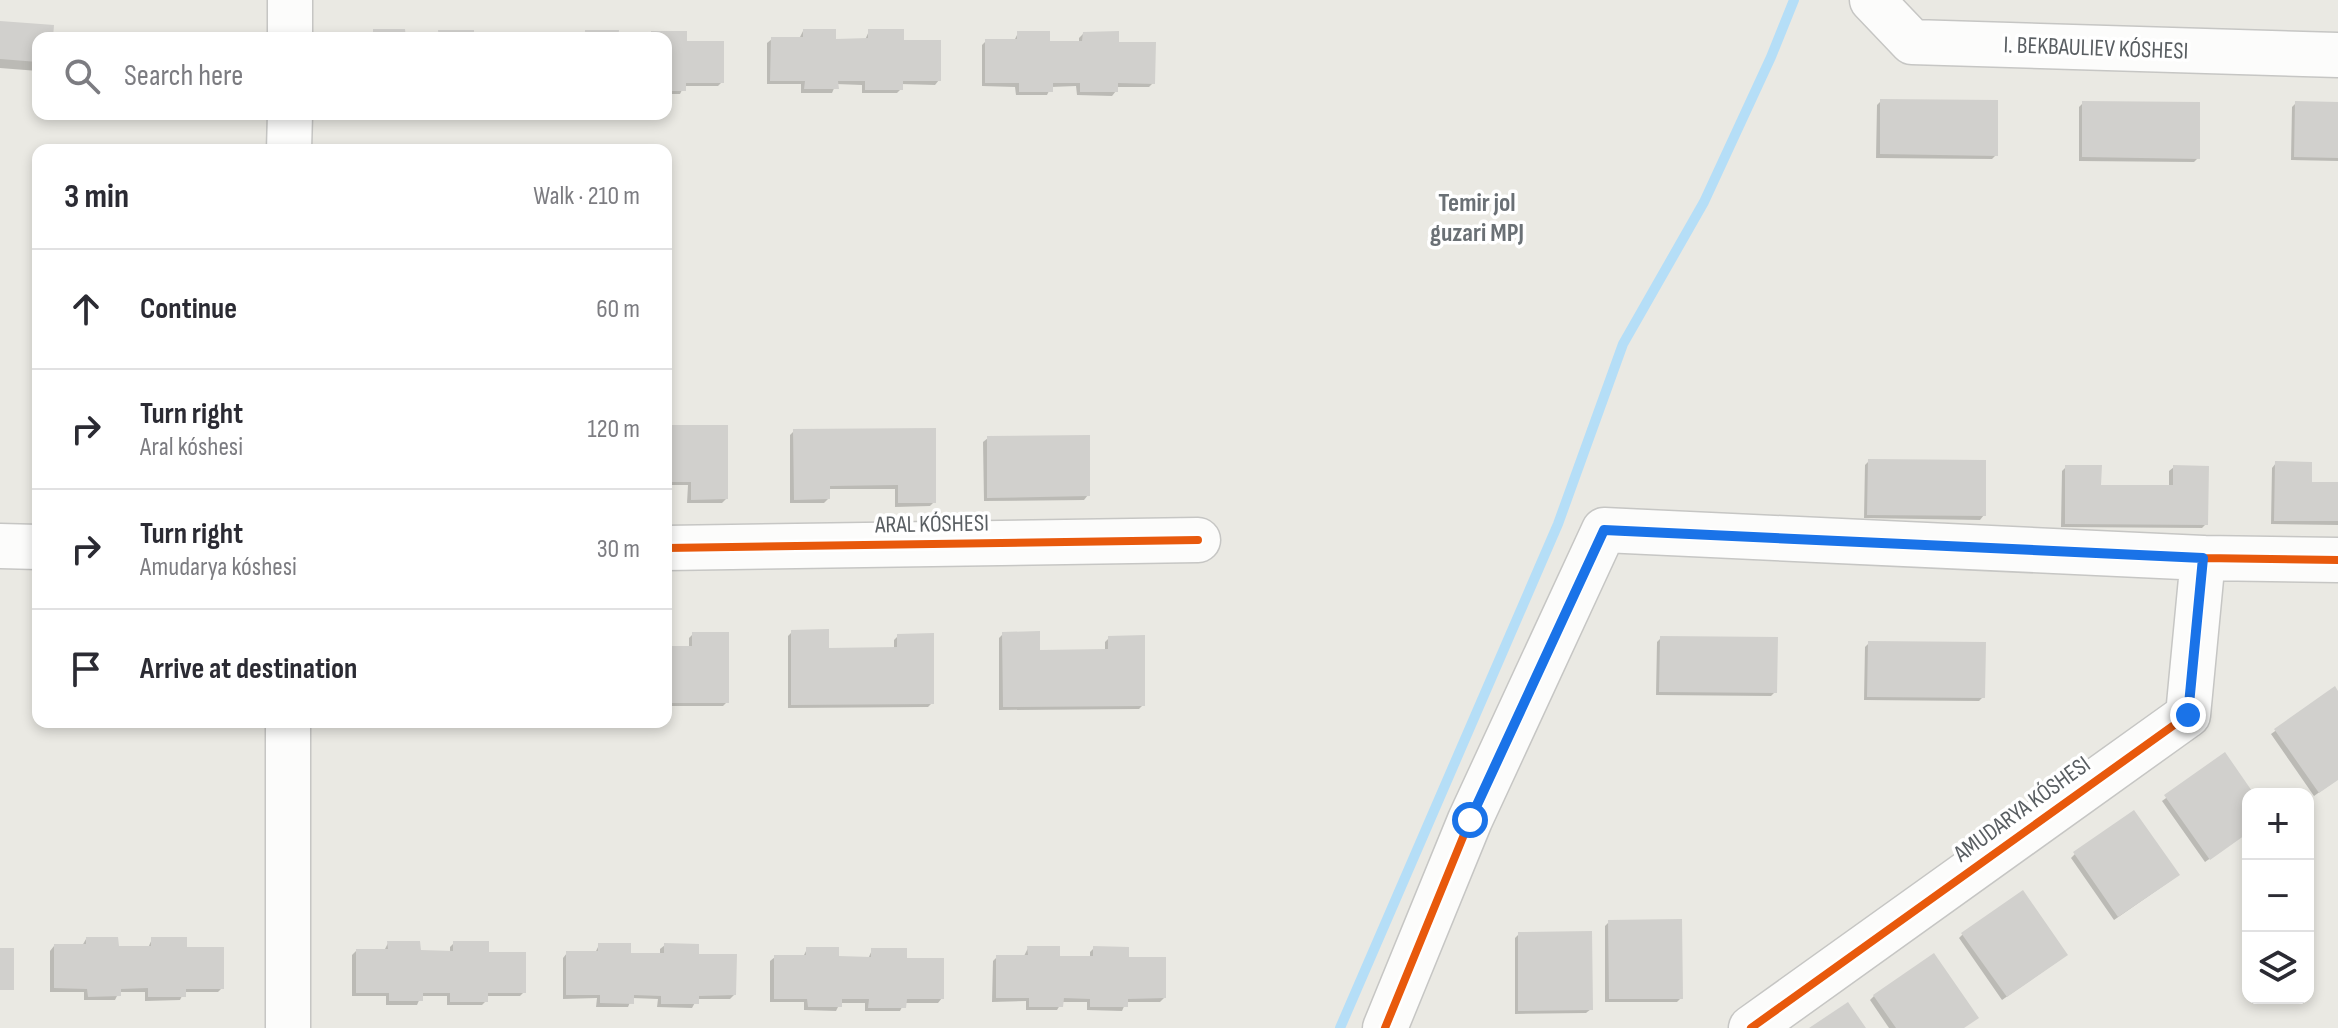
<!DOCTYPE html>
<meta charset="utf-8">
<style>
:root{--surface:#fff;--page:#f2f2f3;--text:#2b2b33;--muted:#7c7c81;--line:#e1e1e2}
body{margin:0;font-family:"Sofia Sans Condensed",sans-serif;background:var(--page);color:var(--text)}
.controls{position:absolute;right:24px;bottom:24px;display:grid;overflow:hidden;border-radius:16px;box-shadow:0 4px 12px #0003}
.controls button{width:72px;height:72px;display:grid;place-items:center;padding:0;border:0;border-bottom:2px solid var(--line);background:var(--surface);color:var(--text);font:40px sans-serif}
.stop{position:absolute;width:24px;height:24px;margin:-18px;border:6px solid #1a73e8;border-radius:50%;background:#fff}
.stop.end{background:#1a73e8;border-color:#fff;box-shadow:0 2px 8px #0008}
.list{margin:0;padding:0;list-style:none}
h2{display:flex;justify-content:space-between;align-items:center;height:104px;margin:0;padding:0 32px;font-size:34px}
h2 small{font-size:26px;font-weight:400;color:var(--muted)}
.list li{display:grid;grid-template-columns:52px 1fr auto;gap:24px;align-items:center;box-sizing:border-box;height:120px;padding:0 32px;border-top:2px solid var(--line)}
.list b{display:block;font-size:30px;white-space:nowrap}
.list p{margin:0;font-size:26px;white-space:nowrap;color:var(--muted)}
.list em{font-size:26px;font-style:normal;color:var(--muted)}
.icon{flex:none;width:44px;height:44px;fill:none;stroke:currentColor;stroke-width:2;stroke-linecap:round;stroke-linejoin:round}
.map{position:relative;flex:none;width:2338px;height:1028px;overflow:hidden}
.search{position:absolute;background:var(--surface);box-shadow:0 4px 12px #0003;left:32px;top:32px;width:640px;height:88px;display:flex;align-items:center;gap:20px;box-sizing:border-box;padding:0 28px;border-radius:16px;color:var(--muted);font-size:30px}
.panel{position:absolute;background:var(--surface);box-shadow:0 4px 12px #0003;left:32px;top:144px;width:640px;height:584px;border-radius:16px}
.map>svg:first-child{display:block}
</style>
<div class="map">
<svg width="2338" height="1028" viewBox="0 0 2338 1028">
<rect width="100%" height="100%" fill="#eae9e3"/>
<path fill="#0003" d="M0 23 51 38H38V71L0 68Z
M803 31 834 41 865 40 869 31 902 42 939 80 935 85 901 84V89L897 93H862V85L836 84 832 93H801V84H767V43L772 39H799Z
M652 33 685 43 722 82 718 86H684L680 94H666V38H648Z
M1018 33 1048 43H1079V38L1083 34 1117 44 1153 83 1149 87H1116V91L1112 96 1077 95 1076 86 1051 87 1047 95H1016L1015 87 982 86V45L986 41H1014Z
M1881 101 1996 155 1992 159 1876 158 1877 105Z
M2083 103 2198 158 2194 162 2079 161V107Z
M2296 103 2338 104V161L2291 160 2292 107Z
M666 427 726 499 722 503H687L688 485H666Z
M794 431 934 502 930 506 895 507V489H828V499L824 503H790V435Z
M988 438 1088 495 1084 500 984 501 983 442Z
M1869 461 1984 515 1980 520 1864 518 1865 465Z
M2276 463 2310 484H2338V525L2271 524 2272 468Z
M2066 467 2099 487H2169V471L2174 467 2206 524 2202 528 2061 527 2062 471Z
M792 632 827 650 894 649V640L898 636 932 703 928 707 788 708V636Z
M693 634 727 702 723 706H666V648H689V638Z
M1003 634 1038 652 1105 651V642L1109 638 1143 705 1139 709 999 710V638Z
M1661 638 1775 692 1771 696 1656 695 1657 642Z
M1869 643 1983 697 1979 701 1864 700 1865 647Z
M2334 689 2338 695V779L2314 796 2271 734Z
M2225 755 2252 794H2248V832L2205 862 2162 801Z
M2075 854 2173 879 2114 920 2071 858Z
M1609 922 1681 998 1677 1002H1605V926Z
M1519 934 1591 1009 1586 1013 1515 1014V938Z
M1963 934 2061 959 2002 1000 1959 938Z
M86 939 117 948H148L152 939 185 949 222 988 218 992H184L180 1000 145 1001V992H119L115 1000H84V992H50V951L54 946H82Z
M388 943 419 952 450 953V947L454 943 487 954 524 992 520 996H486V1001L482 1005H447V996H421L417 1005H386V996H352V955L356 951H384Z
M599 945 629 955H660V949L665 945 697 956 734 995 730 999H697L692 1008 657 1007 658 999 632 998 628 1007H596L597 998 563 999V958L567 953H595Z
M1028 948 1058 958H1090V952L1094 948 1127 959 1164 998 1160 1002H1126L1122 1011 1087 1010V1002H1062L1057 1010H1026V1001L992 1002 993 961 997 957 1024 956Z
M807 949 837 958 868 959 872 950 905 960 942 998 938 1003H904L900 1011H865V1003H840L836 1011 804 1010V1002H770V961L775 957H803Z
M1874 996 1963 1028H1889L1870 1000Z"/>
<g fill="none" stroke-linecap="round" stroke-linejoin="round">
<path stroke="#b5def7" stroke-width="10" d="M1340 1028 1558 524 1623 344 1704 202 1771 57 1794 0"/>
</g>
<path fill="#d1d0cd" d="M0 21 54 25 53 38H38V62L0 59Z
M373 29H405L406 38H373Z
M803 29H836V39L868 38V29H904V40H941V81H903V90H865V81H838L839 89H804L805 81H770L771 37H803Z
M438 30H474V38H439Z
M585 30H619L618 38H585Z
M651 31H687V41H724V83H686V91H666V38H651Z
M1017 31H1050V41H1082L1083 32 1119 31V42H1156L1155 84 1118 83V92H1080V83H1053V92H1019V83H985V39H1017Z
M1880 99 1998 100V156L1880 154Z
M2082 101 2200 102V159L2082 157Z
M2295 101 2338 102V158L2294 157Z
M666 425H728V499L691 500V482H666Z
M936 428V503H898V485L830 486V499L794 500 793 429Z
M1090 435V496L987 498V436Z
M1868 459 1986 460V516L1867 515Z
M2275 461 2312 462V482H2338V521H2274Z
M2065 465H2102L2101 485H2173V465L2209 466 2208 525 2065 524Z
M829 629V648L897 647V634L934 633V704L791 705V630Z
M1040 631V650L1108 649V636L1145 635V706L1003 707 1002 632Z
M692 632H729V703H666V646H692Z
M1660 636 1778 637 1777 693 1659 692Z
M1868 641 1986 642 1985 698 1867 697Z
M2335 686 2338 691V780L2319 793 2274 729Z
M2225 752 2254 794H2248V833L2210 860 2164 795Z
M2134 810 2180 875 2118 917 2073 852Z
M2023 890 2068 955 2007 997 1961 933Z
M1682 919 1683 999H1609L1608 920Z
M1592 931 1593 1010 1518 1011V932Z
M86 937H118L119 946H151V937H187V947H224V989H186V997H148V988L121 989V996L88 997 87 989 54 988V944H86Z
M387 941H420L421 950 453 951V941H489V952H526V993H488V1002H450V993H423V1001H389V993H356V949H388Z
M598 943H631V953H664V943L699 944V954H737L736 995 699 996V1004H661V996L634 995V1004L600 1003V995H566V951H598Z
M1027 946H1060V956H1093V946L1129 947V957H1166V998L1128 999V1007H1090V999L1064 998 1063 1007H1029V998H996V955H1028Z
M806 947H839V956L871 957V948H907V958H944V999H907L906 1008H868L869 999H842V1007H808L807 999H774V955H806Z
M0 948H14V990H0Z
M1934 953 1979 1018 1964 1028H1896L1873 995Z
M1848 1002 1866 1028H1809Z"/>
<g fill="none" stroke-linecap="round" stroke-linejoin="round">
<defs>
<path id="minor" d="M1872 0 1912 42 2338 55
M290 38V0
M289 150 290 114
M0 546 38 547
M666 548 1198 540
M288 1028V722
M1385 1028 1470 820 1604 530 2203 558 2338 560
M1751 1028 2188 715 2203 558"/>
</defs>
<use href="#minor" stroke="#c6c6c4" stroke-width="47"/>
<use href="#minor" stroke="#fcfcfb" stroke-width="44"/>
<defs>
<path id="cycleway" d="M666 548 1198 540
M1385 1028 1470 820 1604 530 2203 558 2338 560
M1751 1028 2188 715 2203 558"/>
</defs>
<use href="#cycleway" stroke="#fff" stroke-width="13"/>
<use href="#cycleway" stroke="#e8590c" stroke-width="8"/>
</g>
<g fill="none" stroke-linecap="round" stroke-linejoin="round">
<path stroke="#1a73e8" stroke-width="10" d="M1470 820 1604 530 2203 558 2188 715"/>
</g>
<g text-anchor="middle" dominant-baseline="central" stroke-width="7" stroke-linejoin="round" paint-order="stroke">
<g font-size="24" fill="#595e62" stroke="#fff">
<text transform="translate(2096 48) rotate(2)">I. BEKBAULIEV KÓSHESI</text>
<text transform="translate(932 524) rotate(-1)">ARAL KÓSHESI</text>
<text transform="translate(2022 809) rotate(-36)">AMUDARYA KÓSHESI</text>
</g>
<g font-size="26" font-weight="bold" fill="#6a7075" stroke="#fff">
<text x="1477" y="203">Temir jol<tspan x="1477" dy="30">guzari MPJ</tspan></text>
</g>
</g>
</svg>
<div class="controls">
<button>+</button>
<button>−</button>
<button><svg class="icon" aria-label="layers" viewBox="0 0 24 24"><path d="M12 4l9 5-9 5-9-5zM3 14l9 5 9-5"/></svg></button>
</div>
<div class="stop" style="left:1470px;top:820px"></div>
<div class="stop end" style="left:2188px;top:715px"></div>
<div class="search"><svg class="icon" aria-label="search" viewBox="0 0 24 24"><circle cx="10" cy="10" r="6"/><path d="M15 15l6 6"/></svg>Search here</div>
<section class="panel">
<h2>3 min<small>Walk · 210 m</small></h2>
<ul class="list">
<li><svg class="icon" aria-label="ahead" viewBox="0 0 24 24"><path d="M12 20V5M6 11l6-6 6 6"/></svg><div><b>Continue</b></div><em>60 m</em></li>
<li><svg class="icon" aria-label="right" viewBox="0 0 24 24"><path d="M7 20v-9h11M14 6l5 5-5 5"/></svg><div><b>Turn right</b><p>Aral kóshesi</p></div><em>120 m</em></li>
<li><svg class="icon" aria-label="right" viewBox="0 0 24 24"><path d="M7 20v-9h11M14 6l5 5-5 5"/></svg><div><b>Turn right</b><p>Amudarya kóshesi</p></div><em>30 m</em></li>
<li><svg class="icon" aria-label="arrive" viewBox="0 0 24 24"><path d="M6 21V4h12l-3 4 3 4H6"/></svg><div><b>Arrive at destination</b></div></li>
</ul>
</section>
</div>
